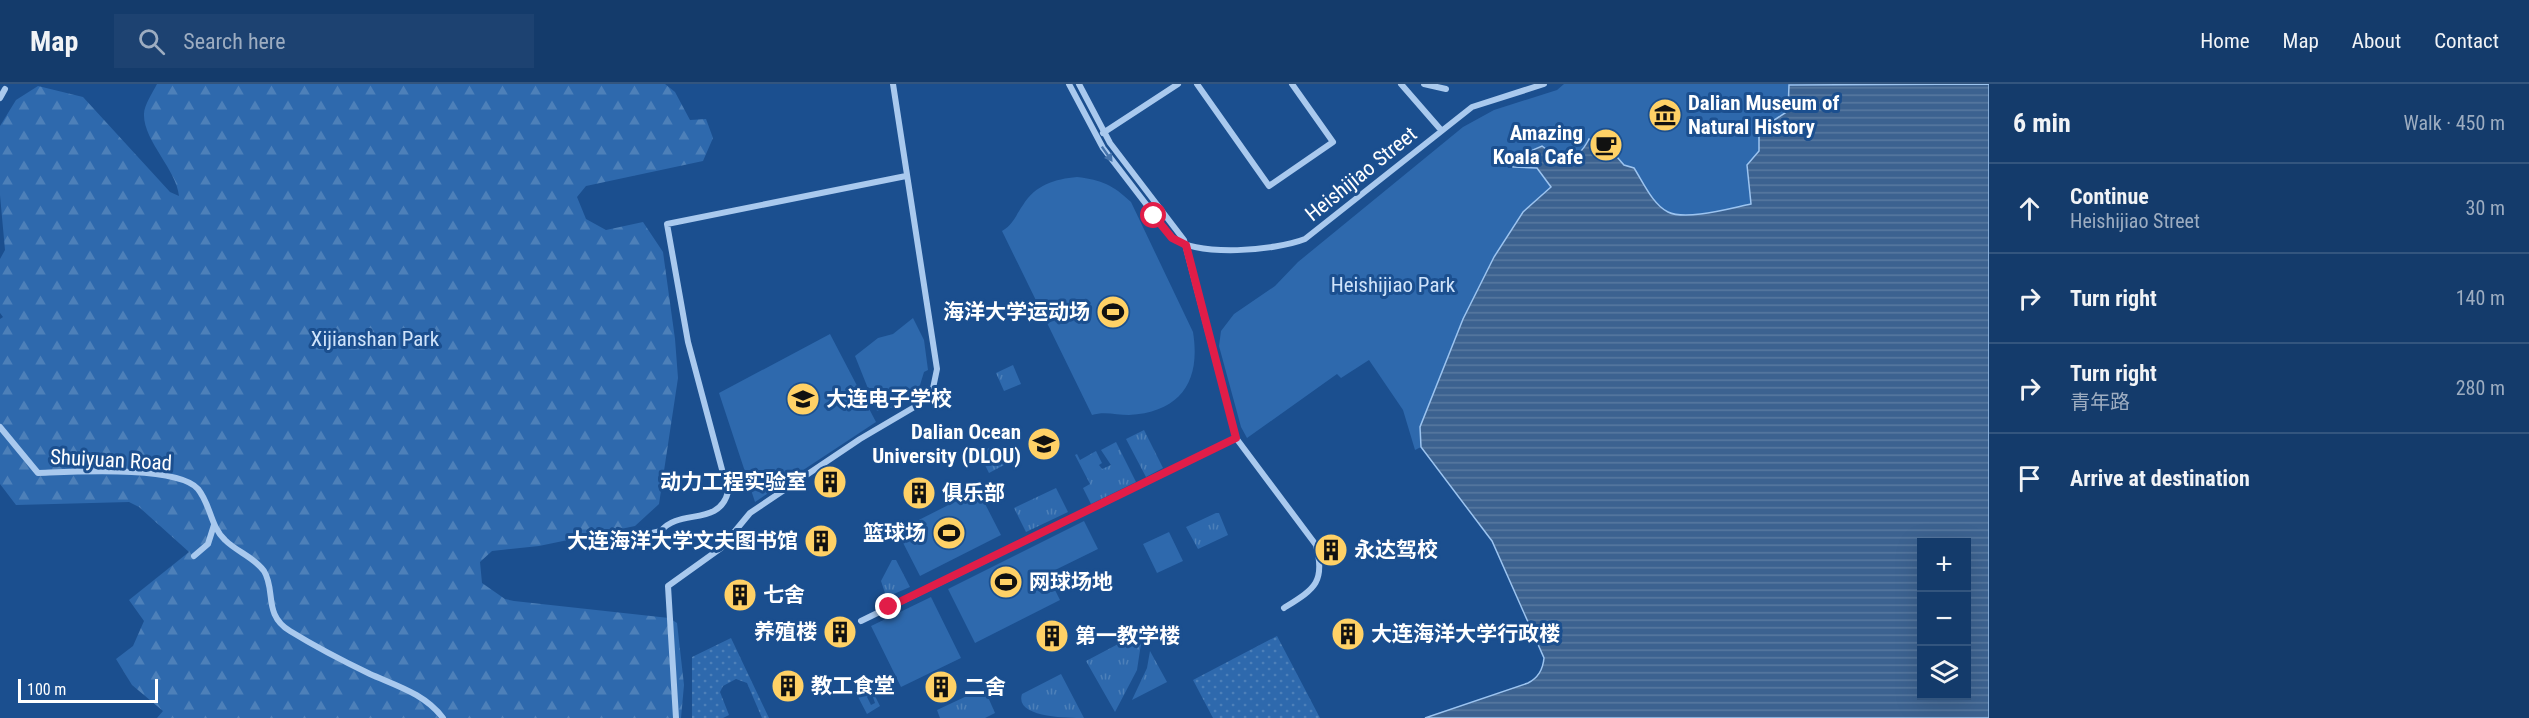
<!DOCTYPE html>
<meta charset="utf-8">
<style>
:root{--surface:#143b6b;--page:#1d4271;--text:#f1f3f6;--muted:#9dadc1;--line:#33557e}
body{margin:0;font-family:"Roboto Condensed","Noto Sans SC",sans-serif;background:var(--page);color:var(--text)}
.controls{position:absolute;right:18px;bottom:18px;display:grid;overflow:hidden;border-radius:0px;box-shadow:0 6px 24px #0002}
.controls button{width:54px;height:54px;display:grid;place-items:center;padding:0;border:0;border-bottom:2px solid var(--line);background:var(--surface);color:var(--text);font:30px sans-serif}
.scale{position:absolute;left:18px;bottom:15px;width:140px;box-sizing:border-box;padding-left:6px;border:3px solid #fff;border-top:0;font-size:16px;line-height:21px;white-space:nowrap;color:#fff;-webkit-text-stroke:4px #1b4f8f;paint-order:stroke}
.stop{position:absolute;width:18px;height:18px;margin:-14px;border:4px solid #e11d48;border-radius:50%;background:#fff}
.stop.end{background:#e11d48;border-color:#fff;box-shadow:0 2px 6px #0008}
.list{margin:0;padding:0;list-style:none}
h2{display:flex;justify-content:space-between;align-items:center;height:78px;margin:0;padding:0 24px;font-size:26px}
h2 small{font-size:20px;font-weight:400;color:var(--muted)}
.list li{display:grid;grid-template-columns:39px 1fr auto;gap:18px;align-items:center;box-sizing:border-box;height:90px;padding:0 24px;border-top:2px solid var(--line)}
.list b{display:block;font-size:22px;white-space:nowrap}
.list p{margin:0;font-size:20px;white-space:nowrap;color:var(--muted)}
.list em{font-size:20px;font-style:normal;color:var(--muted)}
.icon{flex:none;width:33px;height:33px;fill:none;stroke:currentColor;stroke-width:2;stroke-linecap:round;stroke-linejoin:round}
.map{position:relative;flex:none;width:1989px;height:634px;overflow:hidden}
header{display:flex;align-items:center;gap:36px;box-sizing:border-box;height:84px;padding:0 30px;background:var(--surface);border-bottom:2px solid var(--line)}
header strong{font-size:28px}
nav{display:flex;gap:33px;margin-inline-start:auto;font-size:21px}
.search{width:420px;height:54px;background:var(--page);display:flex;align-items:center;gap:15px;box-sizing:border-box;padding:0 21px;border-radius:0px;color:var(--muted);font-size:22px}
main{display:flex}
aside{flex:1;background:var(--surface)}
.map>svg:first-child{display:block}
</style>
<header>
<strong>Map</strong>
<div class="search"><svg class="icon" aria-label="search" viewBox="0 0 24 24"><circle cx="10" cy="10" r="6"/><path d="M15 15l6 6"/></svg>Search here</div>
<nav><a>Home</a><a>Map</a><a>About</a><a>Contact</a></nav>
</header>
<main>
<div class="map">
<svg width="1989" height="634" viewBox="0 0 1989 634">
<defs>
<pattern id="grass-tufts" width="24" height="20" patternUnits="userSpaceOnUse" patternTransform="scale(1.5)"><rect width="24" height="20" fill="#2e69ad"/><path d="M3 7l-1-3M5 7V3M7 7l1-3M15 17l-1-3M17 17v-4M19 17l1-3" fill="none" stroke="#4d80b9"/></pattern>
<pattern id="forest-firs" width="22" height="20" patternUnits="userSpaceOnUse" patternTransform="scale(1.5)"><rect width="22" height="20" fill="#2e69ad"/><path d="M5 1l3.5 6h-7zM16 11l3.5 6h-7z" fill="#4d80b9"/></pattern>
<pattern id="garden-dots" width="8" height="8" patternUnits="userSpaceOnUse" patternTransform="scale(1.5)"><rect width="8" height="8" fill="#2e69ad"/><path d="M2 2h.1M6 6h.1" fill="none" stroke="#4d80b9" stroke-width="1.8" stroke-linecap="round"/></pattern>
<pattern id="water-rules" width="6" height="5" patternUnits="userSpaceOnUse" patternTransform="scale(1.5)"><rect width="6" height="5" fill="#3c6290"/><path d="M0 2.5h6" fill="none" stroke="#597aa1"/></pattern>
</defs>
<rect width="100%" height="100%" fill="#1b4f8f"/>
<path fill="url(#grass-tufts)" d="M1013 281 1021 300 1004 307 996 289Z
M1144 346 1163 384 1146 393 1126 355Z
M1043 348 1049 360 1034 368 1027 356Z
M1116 358 1136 398 1091 420 1083 404 1090 400 1075 371 1077 370 1080 376 1096 367 1102 379 1099 381 1102 385 1111 381 1101 366Z
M993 362 1004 381 989 389 979 369Z
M1056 404 1068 428 1026 448 1014 424Z
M1216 429H1219L1228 451 1198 465 1186 443Z
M892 476H896L910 503 889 512 885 509 881 497Z
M1137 550 1142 553 1137 586 1115 628 1086 577Z
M1150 567 1167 598 1132 616 1147 584Z
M1061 590 1084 634C1068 634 1014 634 1022 610Z
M862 604 865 610 869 609 870 611 867 613 871 621 875 619 873 613 875 612 880 622 867 630 856 609V606Z
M984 604 995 629 985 634H940L937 626Z"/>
<path fill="url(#forest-firs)" d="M157 0H665L675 8 690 36 706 35 713 54 703 77 586 102 577 113 586 135 606 146 643 138 663 168 675 255 678 294 659 420 635 442 539 462 492 467 480 478 482 499 505 515 514 517 669 534 677 539 684 601 681 634H157L163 627 132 601 116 575 133 562 144 537 129 516 189 468 139 423 129 418 16 421 0 400V235L3 233 0 229V175L5 166 0 111V42L16 16 38 2 83 13 170 108 179 112C177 86 143 56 144 30 144 21 153 8 157 0Z"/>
<path fill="#2e69ad" d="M1564 0H1794L1789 1 1788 27 1759 46V67L1747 81 1751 121C1730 124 1687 137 1668 128 1653 121 1643 98 1634 84L1624 81 1611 66 1589 55C1576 80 1563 78 1542 62L1506 78 1508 84 1537 83 1551 103 1522 128 1494 173 1463 235 1420 343 1421 363 1415 366 1403 326 1369 276 1341 294 1337 290 1247 354 1241 343 1219 262 1221 247 1234 230 1275 202 1298 178 1463 43 1494 26 1557 6Z
M1077 93C1102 96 1113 101 1131 118L1193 248C1201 297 1181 328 1129 331 1117 331 1104 327 1092 331L1002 147C1014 140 1015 132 1023 121 1035 101 1055 95 1077 93Z
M913 234 924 256 928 286 924 288 917 311 895 323 877 327 855 272 878 254 893 250Z
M830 250 876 338 755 418 719 309Z
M978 406 1001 451 920 492 897 447Z
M1084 437 1098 465 1047 490 1060 516 975 559 948 505Z
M1169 448 1183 477 1157 489 1143 460Z
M931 513 961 574 901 603 871 542Z"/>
<path fill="url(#garden-dots)" d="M1277 552 1320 634H1213L1193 596Z
M731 554 769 634H762L747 599 736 595 723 602 720 608 729 631 723 634H692V573Z"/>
<path fill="url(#water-rules)" stroke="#9cc4f0" stroke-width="1.5" fill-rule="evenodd" d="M1989 0V634H1425L1528 599C1538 594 1543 585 1544 574L1492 457 1421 363 1420 343 1463 235 1494 173 1523 128 1551 103 1537 84 1513 83 1512 75 1542 62C1563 79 1576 80 1589 55L1611 66 1624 81 1634 84C1643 98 1653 121 1668 128 1686 137 1731 124 1751 120L1747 81 1759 67V46L1788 27 1789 1ZM1922 458H1966V612H1922Z"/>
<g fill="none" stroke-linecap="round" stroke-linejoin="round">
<path stroke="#a9c9ee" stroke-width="6" d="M1069 0 1103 64 1172 154C1200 173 1274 167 1305 155L1472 23 1544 0
M1079 0 1110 59 1184 156 1236 354 1316 461C1326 499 1314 505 1284 524
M1197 0 1269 102 1333 58 1292 0
M1401 0 1441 46
M1424 0 1446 5
M0 14 5 5
M1103 49 1178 0
M0 343 38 389C70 388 177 381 198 405 211 421 210 442 225 456 237 468 254 473 264 487 276 506 263 531 290 547 316 563 343 577 370 590 397 602 425 610 443 634
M586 464 661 447C679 424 719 443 728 408L688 258 667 140 906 92
M194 472 208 460 214 441
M861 537 1236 354
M676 634 668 502 721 464 750 429 860 355 928 315 932 309 937 285 893 0"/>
</g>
<defs><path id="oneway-solid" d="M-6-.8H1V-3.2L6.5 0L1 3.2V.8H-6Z" transform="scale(1.5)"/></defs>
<use fill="#4674ac" href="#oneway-solid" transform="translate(1107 70) rotate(55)"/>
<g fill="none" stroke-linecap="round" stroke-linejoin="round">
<path stroke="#e11d48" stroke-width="8" d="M889 523 1236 354 1186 161 1172 154 1154 132"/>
</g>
<defs>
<symbol id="museum-disc" viewBox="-11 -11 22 22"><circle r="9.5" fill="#ffd166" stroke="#1b4f8f"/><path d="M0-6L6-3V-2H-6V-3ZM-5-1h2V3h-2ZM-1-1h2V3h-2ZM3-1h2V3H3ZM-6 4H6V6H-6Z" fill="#111"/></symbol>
<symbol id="cafe-disc" viewBox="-11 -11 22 22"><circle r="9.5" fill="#ffd166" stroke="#1b4f8f"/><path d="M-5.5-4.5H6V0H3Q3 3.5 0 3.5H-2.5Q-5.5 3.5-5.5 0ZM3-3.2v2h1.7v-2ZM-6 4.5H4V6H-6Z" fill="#111"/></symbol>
<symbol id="stadium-disc" viewBox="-11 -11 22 22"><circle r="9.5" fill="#ffd166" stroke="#1b4f8f"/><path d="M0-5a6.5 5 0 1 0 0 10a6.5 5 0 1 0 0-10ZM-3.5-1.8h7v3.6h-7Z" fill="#111"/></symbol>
<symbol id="school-disc" viewBox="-11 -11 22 22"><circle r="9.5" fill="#ffd166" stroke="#1b4f8f"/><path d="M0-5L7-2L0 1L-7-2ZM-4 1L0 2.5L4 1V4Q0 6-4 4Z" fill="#111"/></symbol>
<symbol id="university-disc" viewBox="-11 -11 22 22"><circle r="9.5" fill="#ffd166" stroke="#1b4f8f"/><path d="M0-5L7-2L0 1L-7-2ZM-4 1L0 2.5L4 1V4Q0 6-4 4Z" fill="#111"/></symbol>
<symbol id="building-disc" viewBox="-11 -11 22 22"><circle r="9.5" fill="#ffd166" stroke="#1b4f8f"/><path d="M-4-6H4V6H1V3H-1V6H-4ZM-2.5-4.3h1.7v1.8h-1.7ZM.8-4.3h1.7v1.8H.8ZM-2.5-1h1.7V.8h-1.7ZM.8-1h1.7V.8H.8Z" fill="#111"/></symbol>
</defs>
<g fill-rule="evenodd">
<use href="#museum-disc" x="1646" y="12" width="38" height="38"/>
<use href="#cafe-disc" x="1587" y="42" width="38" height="38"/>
<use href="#stadium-disc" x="1094" y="209" width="38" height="38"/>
<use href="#school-disc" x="784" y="296" width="38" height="38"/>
<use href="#university-disc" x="1025" y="341" width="38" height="38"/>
<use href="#building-disc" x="811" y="379" width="38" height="38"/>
<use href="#building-disc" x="900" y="390" width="38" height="38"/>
<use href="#stadium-disc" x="930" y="430" width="38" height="38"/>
<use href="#building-disc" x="802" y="438" width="38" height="38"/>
<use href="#building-disc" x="1312" y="447" width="38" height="38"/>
<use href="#stadium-disc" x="987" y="479" width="38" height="38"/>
<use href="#building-disc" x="721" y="492" width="38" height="38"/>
<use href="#building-disc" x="821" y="529" width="38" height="38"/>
<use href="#building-disc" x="1329" y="531" width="38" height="38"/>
<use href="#building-disc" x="1033" y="533" width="38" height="38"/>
<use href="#building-disc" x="769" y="583" width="38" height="38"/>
<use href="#building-disc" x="922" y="584" width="38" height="38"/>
</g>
<g text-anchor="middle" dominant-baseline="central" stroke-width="6" stroke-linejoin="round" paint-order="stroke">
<g font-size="21" font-weight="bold" fill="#fff" stroke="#1b4f8f" text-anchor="start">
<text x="1688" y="19">Dalian Museum of<tspan x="1688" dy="24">Natural History</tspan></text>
<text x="1583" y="49" text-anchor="end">Amazing<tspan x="1583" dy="24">Koala Cafe</tspan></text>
<text x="1090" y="228" text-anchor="end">海洋大学运动场</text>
<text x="826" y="315">大连电子学校</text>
<text x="1021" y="348" text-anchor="end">Dalian Ocean<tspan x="1021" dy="24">University (DLOU)</tspan></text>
<text x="807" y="398" text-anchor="end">动力工程实验室</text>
<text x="942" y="409">俱乐部</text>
<text x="926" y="449" text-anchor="end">篮球场</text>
<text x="798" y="457" text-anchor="end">大连海洋大学文夫图书馆</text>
<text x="1354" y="466">永达驾校</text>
<text x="1029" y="498">网球场地</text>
<text x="763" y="511">七舍</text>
<text x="817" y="548" text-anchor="end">养殖楼</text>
<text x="1371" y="550">大连海洋大学行政楼</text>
<text x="1075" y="552">第一教学楼</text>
<text x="811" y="602">教工食堂</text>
<text x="964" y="603">二舍</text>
</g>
<g font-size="21" fill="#fff" stroke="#1b4f8f">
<text transform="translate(1361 90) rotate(-39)">Heishijiao Street</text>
<text transform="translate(111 376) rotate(3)">Shuiyuan Road</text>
</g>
<g font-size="21" fill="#cfe3fa" stroke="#1b4f8f">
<text x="1393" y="201">Heishijiao Park</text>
<text x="375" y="255">Xijianshan Park</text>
</g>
</g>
</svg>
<div class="controls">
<button>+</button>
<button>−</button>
<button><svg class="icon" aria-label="layers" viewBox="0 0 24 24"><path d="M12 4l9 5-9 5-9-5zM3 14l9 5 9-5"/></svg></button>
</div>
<div class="scale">100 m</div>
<div class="stop" style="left:1154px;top:132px"></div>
<div class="stop end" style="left:889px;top:523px"></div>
</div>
<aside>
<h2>6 min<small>Walk · 450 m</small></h2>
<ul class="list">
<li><svg class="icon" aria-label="ahead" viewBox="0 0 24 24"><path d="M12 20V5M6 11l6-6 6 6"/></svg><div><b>Continue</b><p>Heishijiao Street</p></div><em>30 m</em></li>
<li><svg class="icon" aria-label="right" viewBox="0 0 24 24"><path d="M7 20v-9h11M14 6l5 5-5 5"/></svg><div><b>Turn right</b></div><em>140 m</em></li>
<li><svg class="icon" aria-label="right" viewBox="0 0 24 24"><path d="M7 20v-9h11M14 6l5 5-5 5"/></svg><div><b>Turn right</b><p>青年路</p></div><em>280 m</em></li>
<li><svg class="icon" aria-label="arrive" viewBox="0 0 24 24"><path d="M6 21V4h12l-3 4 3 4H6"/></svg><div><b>Arrive at destination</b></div></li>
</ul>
</aside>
</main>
